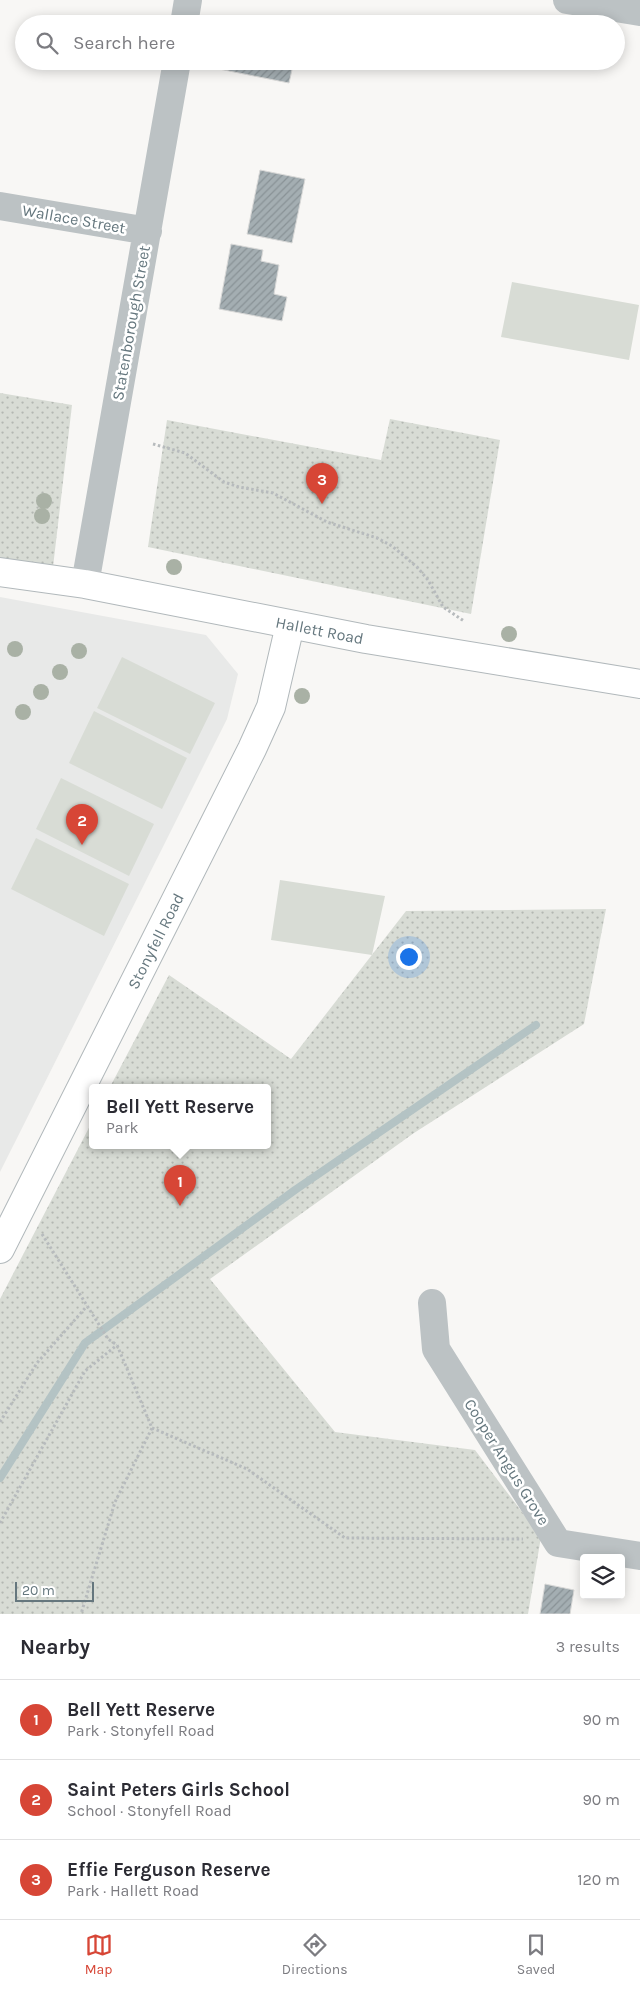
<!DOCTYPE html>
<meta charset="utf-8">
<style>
:root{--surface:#fff;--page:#f7f7f7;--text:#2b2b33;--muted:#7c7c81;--line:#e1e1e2;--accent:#d74636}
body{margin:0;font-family:Karla,sans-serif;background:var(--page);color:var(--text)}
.controls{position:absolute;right:15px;bottom:15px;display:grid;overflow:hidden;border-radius:5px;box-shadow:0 2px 12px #0003}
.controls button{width:45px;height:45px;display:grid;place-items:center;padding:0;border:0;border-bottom:1px solid var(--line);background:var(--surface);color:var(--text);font:25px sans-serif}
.scale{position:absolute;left:15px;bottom:12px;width:79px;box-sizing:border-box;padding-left:5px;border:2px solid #65777e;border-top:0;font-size:14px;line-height:18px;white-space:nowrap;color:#65777e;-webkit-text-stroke:4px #fff;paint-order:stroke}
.you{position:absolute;left:408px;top:956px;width:18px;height:18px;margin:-12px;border:4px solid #fff;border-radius:50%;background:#1a73e8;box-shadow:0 0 0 8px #1a73e833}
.badge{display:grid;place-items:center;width:32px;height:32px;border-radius:50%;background:var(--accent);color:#fff;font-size:16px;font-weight:700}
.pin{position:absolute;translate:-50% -41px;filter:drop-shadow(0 1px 2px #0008)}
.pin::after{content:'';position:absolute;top:26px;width:18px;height:15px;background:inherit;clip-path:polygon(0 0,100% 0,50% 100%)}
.popup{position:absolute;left:89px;top:1084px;width:182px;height:65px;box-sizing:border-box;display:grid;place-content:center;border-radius:5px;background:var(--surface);filter:drop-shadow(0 1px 4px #0005);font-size:16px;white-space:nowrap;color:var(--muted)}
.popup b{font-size:19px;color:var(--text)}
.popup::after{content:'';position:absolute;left:50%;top:100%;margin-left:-10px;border:10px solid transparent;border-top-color:var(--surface)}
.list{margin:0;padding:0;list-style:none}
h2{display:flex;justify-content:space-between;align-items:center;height:65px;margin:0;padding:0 20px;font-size:21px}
h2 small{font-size:16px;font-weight:400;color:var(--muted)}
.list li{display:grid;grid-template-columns:32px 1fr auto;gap:15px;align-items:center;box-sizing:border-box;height:80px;padding:0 20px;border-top:1px solid var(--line)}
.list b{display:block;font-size:19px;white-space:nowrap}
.list p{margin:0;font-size:16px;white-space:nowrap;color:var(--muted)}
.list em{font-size:16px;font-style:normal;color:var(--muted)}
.icon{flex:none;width:28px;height:28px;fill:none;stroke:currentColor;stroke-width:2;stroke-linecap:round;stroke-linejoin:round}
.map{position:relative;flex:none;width:640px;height:1614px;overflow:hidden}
.search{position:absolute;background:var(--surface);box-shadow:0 2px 12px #0003;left:15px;right:15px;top:15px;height:55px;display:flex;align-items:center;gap:12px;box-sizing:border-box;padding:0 18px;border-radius:28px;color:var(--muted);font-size:19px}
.sheet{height:305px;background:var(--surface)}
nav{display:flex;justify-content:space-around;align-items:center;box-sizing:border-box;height:70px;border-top:1px solid var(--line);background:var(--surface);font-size:14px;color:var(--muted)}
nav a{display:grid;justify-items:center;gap:2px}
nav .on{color:var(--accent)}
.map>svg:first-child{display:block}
</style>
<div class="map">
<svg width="640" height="1614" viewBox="0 0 640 1614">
<defs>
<pattern id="park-dots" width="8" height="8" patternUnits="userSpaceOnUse" patternTransform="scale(1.25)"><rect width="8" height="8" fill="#d8dcd5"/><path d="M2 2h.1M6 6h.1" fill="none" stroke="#b3b7b2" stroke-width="1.8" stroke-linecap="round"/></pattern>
<pattern id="building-hatch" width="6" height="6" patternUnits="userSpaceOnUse" patternTransform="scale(1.25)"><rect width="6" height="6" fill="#a4aeb2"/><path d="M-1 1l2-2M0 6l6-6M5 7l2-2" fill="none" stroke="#899296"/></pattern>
</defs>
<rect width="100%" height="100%" fill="#f8f7f5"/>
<path fill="#e8e9e8" d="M0 597 206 635 238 674 227 719 0 1172Z"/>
<path fill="#d8dcd5" d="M512 282 639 305 629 360 501 337Z
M122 657 215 703 190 754 97 708Z
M94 711 187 758 162 809 69 763Z
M61 778 154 824 129 876 36 829Z
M36 838 129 884 104 936 11 889Z
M280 880 385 896 372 955 271 940Z"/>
<path fill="url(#park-dots)" d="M0 393 72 405 53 567 0 558Z
M390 419 500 440 471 614 148 547 167 420 381 460Z
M606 909 584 1024 414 1133 210 1279 335 1432 475 1450 541 1537 528 1614H0V1299L92 1122V1145H268V1087H110L169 975 291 1059 406 911Z"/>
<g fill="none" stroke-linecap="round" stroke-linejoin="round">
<path stroke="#b4c3c4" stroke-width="8" d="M0 1478 85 1343 295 1190 536 1025"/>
</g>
<path fill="url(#building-hatch)" stroke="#d9d9d8" d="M220 61H294L289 83 219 69Z
M260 170 305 179 292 243 247 234Z
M231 244 263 250 261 261 279 265 274 294 287 297 282 321 219 309Z
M545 1584 574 1590 570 1614H540Z"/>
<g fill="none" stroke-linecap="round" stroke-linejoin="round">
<defs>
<g id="secondary">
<path id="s1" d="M0 572 85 584 366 639 640 684"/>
<path id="s2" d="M0 1249 252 749 271 707 290 625"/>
</g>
</defs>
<use href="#secondary" stroke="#b1b8bb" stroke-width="30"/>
<path stroke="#b7bbbd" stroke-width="3" stroke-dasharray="2.5 2.5" stroke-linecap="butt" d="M153 444 185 453 224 482 239 487 273 493 327 522 377 538 392 546 417 567 428 580 443 607 464 621
M42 1234 108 1339 117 1345 152 1428 115 1502 81 1614
M0 1422 37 1363 87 1306
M152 1428 247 1469 345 1538 523 1539
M0 1523 85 1371 117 1345"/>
<path stroke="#bcc2c4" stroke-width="28" d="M567 0 640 12
M184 24 188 0
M0 206 148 231
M85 584 177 61
M432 1303 436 1349 558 1543 640 1556"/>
<use href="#secondary" stroke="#fff" stroke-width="28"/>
</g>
<g fill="#a9b1a5">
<circle cx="44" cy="501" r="8"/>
<circle cx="42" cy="516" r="8"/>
<circle cx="174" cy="567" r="8"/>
<circle cx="509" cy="634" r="8"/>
<circle cx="15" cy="649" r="8"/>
<circle cx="79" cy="651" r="8"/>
<circle cx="60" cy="672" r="8"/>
<circle cx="41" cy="692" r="8"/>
<circle cx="302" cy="696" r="8"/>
<circle cx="23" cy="712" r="8"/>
</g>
<g text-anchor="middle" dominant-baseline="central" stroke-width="5" stroke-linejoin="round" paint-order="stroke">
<g font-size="16" fill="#65777e" stroke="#fff">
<text transform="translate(74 219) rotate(10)">Wallace Street</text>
<text transform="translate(131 323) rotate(-80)">Statenborough Street</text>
<text stroke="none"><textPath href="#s1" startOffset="325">Hallett Road</textPath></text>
<text stroke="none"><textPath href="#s2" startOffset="345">Stonyfell Road</textPath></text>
<text transform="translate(507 1462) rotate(58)">Cooper Angus Grove</text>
</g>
</g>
</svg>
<div class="controls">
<button><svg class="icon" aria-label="layers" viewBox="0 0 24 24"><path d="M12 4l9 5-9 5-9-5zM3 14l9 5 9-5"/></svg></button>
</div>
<div class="scale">20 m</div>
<div class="you"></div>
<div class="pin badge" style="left:180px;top:1206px">1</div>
<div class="popup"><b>Bell Yett Reserve</b>Park</div>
<div class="pin badge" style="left:82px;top:845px">2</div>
<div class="pin badge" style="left:322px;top:504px">3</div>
<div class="search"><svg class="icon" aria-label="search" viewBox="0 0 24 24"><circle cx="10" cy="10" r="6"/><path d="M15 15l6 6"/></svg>Search here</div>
</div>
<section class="sheet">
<h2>Nearby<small>3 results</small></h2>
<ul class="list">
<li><span class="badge">1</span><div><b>Bell Yett Reserve</b><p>Park · Stonyfell Road</p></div><em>90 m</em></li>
<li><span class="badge">2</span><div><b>Saint Peters Girls School</b><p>School · Stonyfell Road</p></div><em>90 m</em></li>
<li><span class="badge">3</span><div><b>Effie Ferguson Reserve</b><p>Park · Hallett Road</p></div><em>120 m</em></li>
</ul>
</section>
<nav>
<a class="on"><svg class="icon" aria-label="map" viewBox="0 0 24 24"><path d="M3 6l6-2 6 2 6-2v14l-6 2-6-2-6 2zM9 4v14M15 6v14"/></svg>Map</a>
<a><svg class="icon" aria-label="directions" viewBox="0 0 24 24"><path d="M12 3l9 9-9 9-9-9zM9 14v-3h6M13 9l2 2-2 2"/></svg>Directions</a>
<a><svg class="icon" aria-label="saved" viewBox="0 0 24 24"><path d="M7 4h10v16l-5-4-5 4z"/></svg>Saved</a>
</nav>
